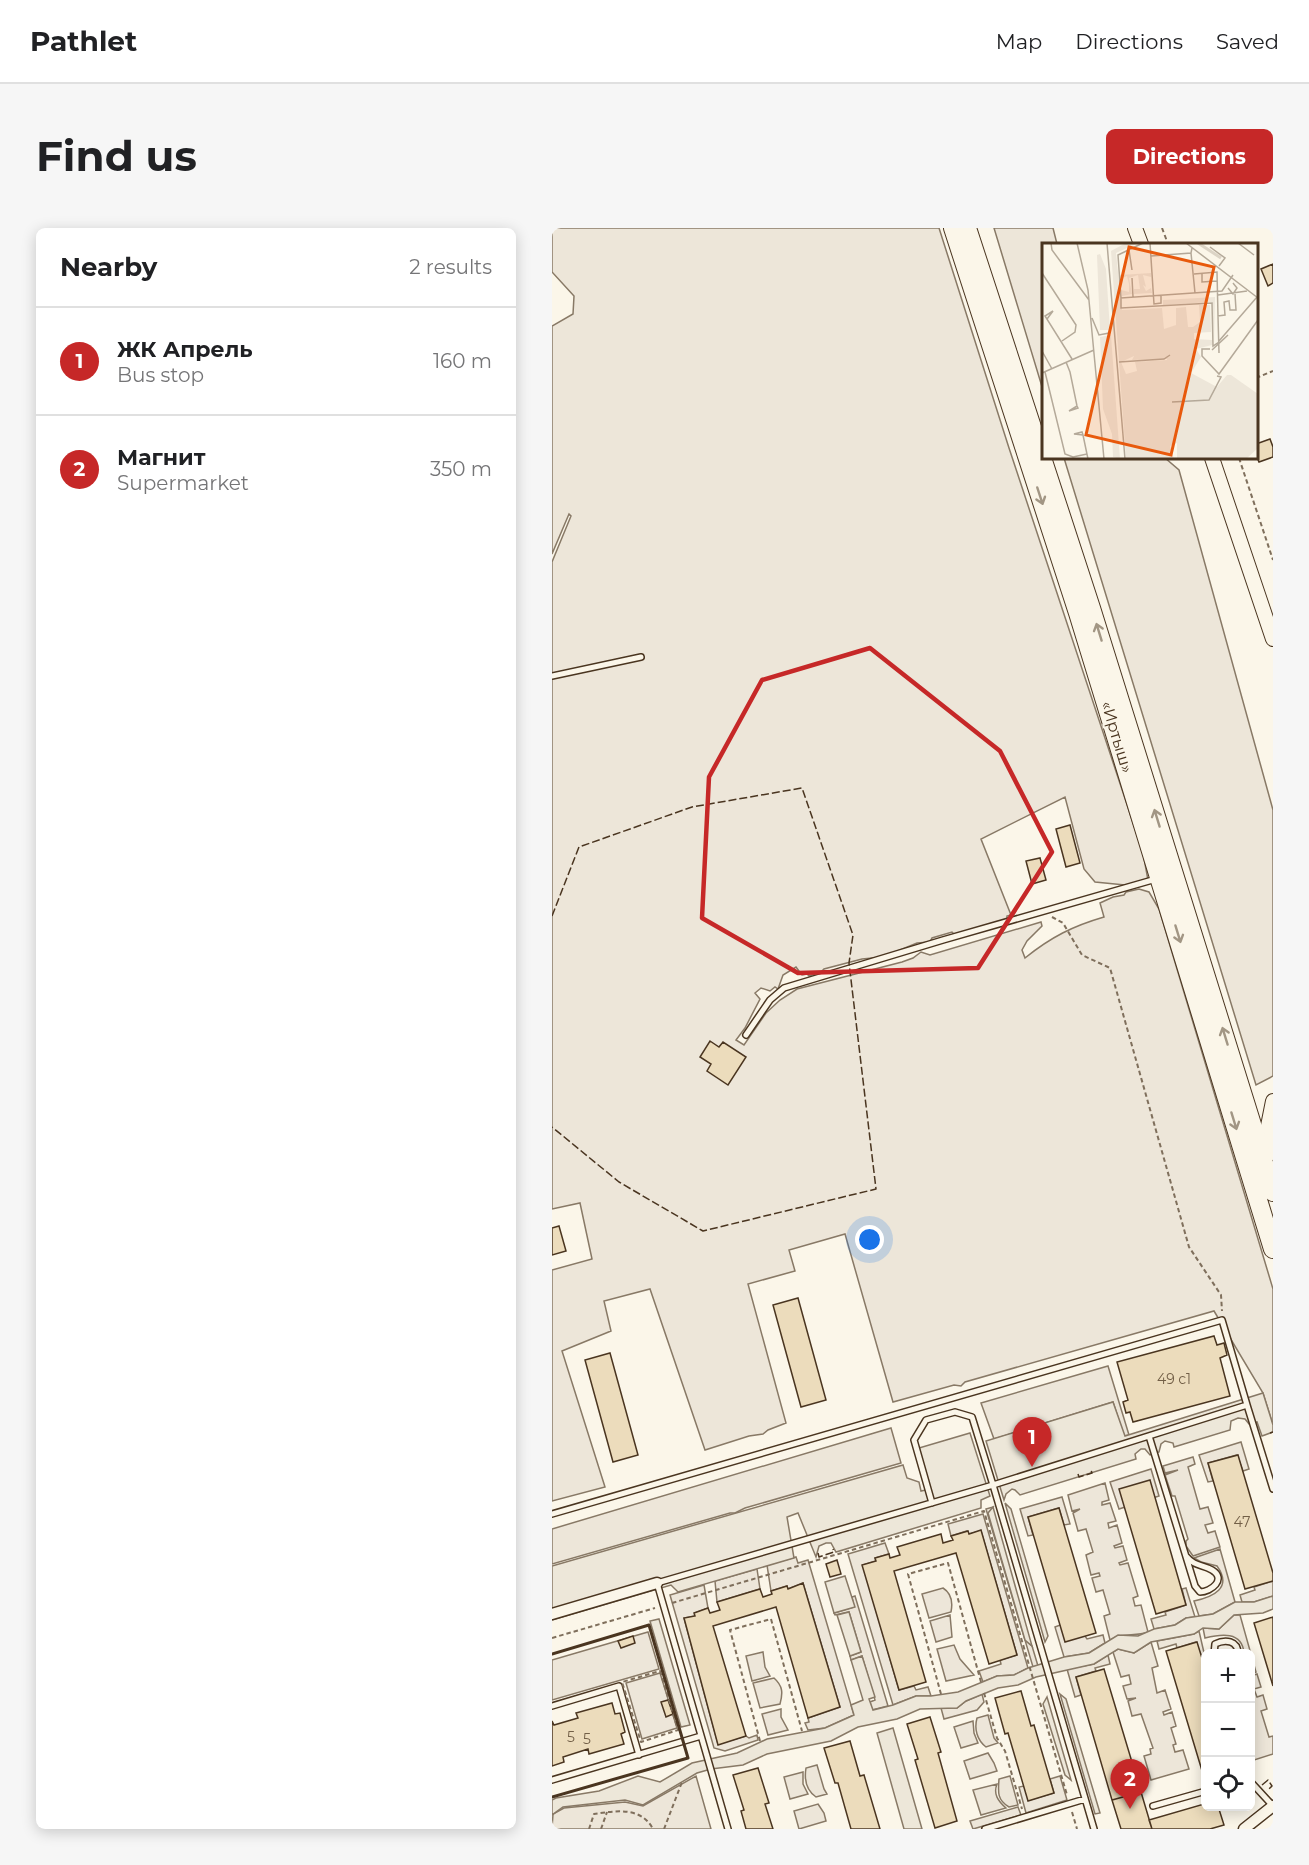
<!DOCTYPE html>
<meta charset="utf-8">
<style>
:root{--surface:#fff;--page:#f6f6f6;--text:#202124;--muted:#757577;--line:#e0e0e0;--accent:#c62828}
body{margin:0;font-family:Montserrat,sans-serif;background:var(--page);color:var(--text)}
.controls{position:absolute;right:18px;bottom:18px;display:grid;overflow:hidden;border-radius:9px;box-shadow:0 3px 15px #0003}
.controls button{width:54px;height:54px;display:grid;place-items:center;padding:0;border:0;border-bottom:2px solid var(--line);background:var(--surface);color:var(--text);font:30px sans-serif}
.you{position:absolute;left:318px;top:1012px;width:21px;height:21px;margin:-15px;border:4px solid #fff;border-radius:50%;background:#1a73e8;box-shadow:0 0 0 9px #1a73e833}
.badge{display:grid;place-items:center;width:39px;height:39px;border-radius:50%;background:var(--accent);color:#fff;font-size:20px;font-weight:700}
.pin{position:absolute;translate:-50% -50px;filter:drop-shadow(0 2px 3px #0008)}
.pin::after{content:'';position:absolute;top:32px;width:21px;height:18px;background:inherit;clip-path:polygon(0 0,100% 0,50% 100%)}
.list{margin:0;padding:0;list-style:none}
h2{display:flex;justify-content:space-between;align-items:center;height:78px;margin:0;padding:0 24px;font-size:26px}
h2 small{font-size:20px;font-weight:400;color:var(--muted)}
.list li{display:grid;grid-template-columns:39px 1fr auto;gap:18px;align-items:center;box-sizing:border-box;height:108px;padding:0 24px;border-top:2px solid var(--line)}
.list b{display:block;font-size:22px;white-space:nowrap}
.list p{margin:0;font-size:20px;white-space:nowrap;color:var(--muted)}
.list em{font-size:20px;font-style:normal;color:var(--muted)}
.icon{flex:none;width:33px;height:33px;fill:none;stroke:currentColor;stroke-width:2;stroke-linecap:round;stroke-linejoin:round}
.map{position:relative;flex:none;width:721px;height:1601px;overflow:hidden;border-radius:9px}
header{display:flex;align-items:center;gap:36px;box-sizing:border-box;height:84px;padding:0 30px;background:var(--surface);border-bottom:2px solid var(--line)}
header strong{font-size:28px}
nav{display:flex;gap:33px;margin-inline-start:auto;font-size:21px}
.intro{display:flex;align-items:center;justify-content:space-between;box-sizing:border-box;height:144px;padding:0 36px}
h1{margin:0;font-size:42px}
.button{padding:15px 27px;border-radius:9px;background:var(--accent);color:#fff;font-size:21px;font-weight:700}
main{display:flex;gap:36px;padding:0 36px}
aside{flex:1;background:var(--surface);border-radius:9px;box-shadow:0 3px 15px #0003}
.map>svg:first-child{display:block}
</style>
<header>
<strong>Pathlet</strong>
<nav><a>Map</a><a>Directions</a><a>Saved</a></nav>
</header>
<div class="intro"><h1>Find us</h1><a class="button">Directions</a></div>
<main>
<aside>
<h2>Nearby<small>2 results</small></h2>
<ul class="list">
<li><span class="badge">1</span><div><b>ЖК Апрель</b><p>Bus stop</p></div><em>160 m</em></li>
<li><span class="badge">2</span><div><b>Магнит</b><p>Supermarket</p></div><em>350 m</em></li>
</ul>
</aside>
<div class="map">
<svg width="721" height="1601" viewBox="0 0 721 1601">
<rect width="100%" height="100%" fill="#fbf6e9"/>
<path fill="#ede6d9" stroke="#887966" stroke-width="1.5" d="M0 0H387L457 220 591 625 596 652 573 657 543 654 532 641 513 569 429 611 459 687 455 688V692L403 707 400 704 380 710 378 714 365 715 331 729 310 731 272 741 269 744 257 748 255 746 250 747 244 739 231 747 226 761 223 759 218 763 209 760 203 765 208 771 193 800 184 812 192 817 214 785 228 772 245 761 350 734 361 730 369 724 378 727 489 694 490 698 475 713 470 722 473 730C499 709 521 698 552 689L548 675 561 669 572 667 574 664 587 661 597 664 607 681 721 1061V1197L711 1165 662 1083 413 1154 409 1158 402 1157 341 1174 293 1006 237 1022 243 1043 196 1056 234 1195 216 1202 211 1206 197 1208 153 1222 98 1061 52 1073 59 1103 10 1123 53 1259 0 1273V1042L40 1031 28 975 0 981V334L19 288 17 286 0 326V98L21 86 22 68 0 44Z
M442 0H501L505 16H491V162Z
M512 230H613L627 242 721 582V848L704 857Z
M556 1138 577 1207 572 1208 561 1174 442 1211 429 1175Z
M339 1200 349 1235 193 1280 183 1285H178L0 1336V1301Z
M689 1214 697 1241 691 1243 685 1227 656 1235 661 1253 656 1254 647 1227Z
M641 1229 643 1236 636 1239 648 1281 656 1279 661 1295 653 1297 656 1305 663 1303 668 1319 641 1328 634 1318V1313L636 1311 623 1268H620L613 1247 626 1242 613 1245 611 1238Z
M599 1241 607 1268 567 1281 558 1254Z
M553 1255 557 1272 550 1274V1277L558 1275 564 1293 556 1295 557 1300 565 1297 570 1315 562 1318 563 1320 571 1318 575 1332 567 1335 568 1337 576 1335 586 1368 581 1370 583 1378 589 1377 596 1404C583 1409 570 1404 558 1412L552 1388 558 1386 551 1362 544 1364 540 1350 548 1348 547 1345 539 1347 534 1327 541 1324 534 1301 526 1303 521 1285 528 1281 520 1283 516 1267Z
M510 1269 518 1296 512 1297 507 1280 476 1289 481 1307 476 1308 468 1281Z
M441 1279 437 1285 473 1412 480 1418 486 1438 481 1439 434 1281Z
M431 1286 476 1440 462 1447 445 1448 431 1454 427 1443 449 1436 448 1432 465 1427 429 1303 417 1306 415 1303 399 1308 396 1296Z
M333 1315 337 1326 323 1330 324 1333 311 1337 347 1462 362 1458 364 1462 376 1459 379 1468H364L341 1477 296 1326Z
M668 1321 683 1374 661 1386 647 1388 642 1373C661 1369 681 1360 665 1338L649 1334 642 1330Z
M244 1329 246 1335 256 1332 302 1487 273 1500 256 1502 253 1495 257 1494 256 1490 288 1479 251 1355 236 1361 235 1358 219 1363 215 1337Z
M205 1341 208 1361 165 1374 163 1353Z
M721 1353V1368L702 1374H690L688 1367 703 1362 702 1359Z
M152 1357 156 1380 143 1385V1388L132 1390 166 1516 194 1508 197 1510 205 1507 206 1512 173 1523 162 1520 118 1367Z
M391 1360C399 1365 401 1374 399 1384L377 1390 370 1366Z
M634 1360 643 1389 634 1390 623 1397 602 1401 599 1391 614 1387 613 1384 634 1377 630 1361Z
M303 1368 336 1478 320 1482 318 1474 323 1472 310 1428 299 1432 298 1428 309 1424 297 1384 283 1387 282 1385 302 1379 300 1369Z
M398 1387 400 1409 384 1414 378 1393Z
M682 1387H688L704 1444 699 1446 698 1426 692 1425C690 1403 669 1406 653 1410L651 1400 667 1401Z
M508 1397 533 1408 535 1411 551 1407 553 1415 537 1425 512 1429 503 1399Z
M647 1403 653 1429 650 1430 644 1414 625 1420 624 1416 607 1421 605 1413 642 1406Z
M96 1404 107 1441 0 1472V1432Z
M599 1414 606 1438 600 1440 605 1465 613 1462 619 1481 611 1484 612 1487 620 1484 624 1498 619 1500 624 1516 621 1517 623 1524 631 1522 637 1541 599 1552 592 1528 599 1526 598 1521 601 1520 589 1486 580 1488 576 1473 584 1470 575 1471 571 1458 579 1456 577 1447 569 1449 561 1424 566 1421 582 1425Z
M402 1417 408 1431 422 1447 394 1453 385 1421Z
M211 1424 213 1439 218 1448 200 1453 194 1428Z
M556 1427 558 1436 543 1440 544 1443 524 1449 529 1467 523 1469 515 1441 542 1436Z
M108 1445 125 1500 90 1511 74 1455Z
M705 1446 709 1459 702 1461 705 1469 711 1467 715 1481 709 1483 717 1509 721 1508V1526L699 1533V1448Z
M222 1450C231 1458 231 1465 228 1476L208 1480 201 1455Z
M430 1466 432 1474 425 1482 392 1491 389 1480H405L414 1473Z
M229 1481V1489L236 1502 216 1507 210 1486Z
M436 1487 442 1510 446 1515 434 1519C425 1512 422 1501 425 1490Z
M421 1493 422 1505 426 1515 409 1520 402 1499Z
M436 1525 442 1535 445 1543 418 1551 412 1533Z
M265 1537 272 1561 275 1566 264 1569C254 1562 252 1552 254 1540Z
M251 1544V1556L256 1566 238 1571 232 1549Z
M144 1548 159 1601H0L1 1586 12 1580 73 1574 91 1578Z
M458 1548 466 1577 457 1579C445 1572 446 1564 447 1551Z
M508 1548 515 1572 474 1585 467 1559 472 1558 477 1572 502 1565 498 1551Z
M445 1556C441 1566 446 1573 454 1580L429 1587 421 1562Z
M266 1576 272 1585 274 1593 247 1601 242 1583Z
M466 1579 469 1587 421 1601 418 1593Z"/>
<path fill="#ede7d9" stroke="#887966" stroke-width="1.5" d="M711 1165 721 1197V1204L710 1208 705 1194 697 1196 693 1191 686 1190 679 1193 678 1202 622 1219 621 1215 613 1213 609 1216 607 1224 598 1227 593 1221H589L583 1226 584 1231 468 1267 463 1262 460 1261 454 1266 452 1272 434 1213 561 1174 573 1208Z
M418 1205 438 1268 429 1272V1280L284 1324 279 1315H274L267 1318 264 1329 246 1285 235 1289 242 1330 126 1364 119 1357 0 1392V1338L351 1237 355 1250 367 1254 369 1263 378 1261 367 1220Z
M453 1275 459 1281 496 1408 493 1414Z
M441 1279 480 1418 473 1412 436 1285Z
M293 1348 303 1379 282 1385 273 1354Z
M721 1368V1381L711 1385 682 1387 667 1401 651 1400 642 1406 599 1414 582 1425 566 1421 542 1436 484 1449 466 1457 446 1460 414 1473 405 1480 368 1481 345 1491 306 1499 279 1513 215 1526 191 1537 159 1541 145 1545 91 1577 73 1572 11 1579 0 1587V1572L4 1570 47 1563 86 1548 108 1554 140 1535 185 1525 215 1511 273 1500 302 1487 299 1477 311 1472 299 1432 310 1428 323 1469 317 1471 321 1482 341 1477 364 1468H379L406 1464 445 1448 462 1447 476 1440 512 1429 537 1425 566 1407 586 1408 602 1401 623 1397 634 1390 661 1386 683 1374H702Z
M297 1384 309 1424 298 1428 285 1387Z
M107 1391 138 1497 129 1499 98 1393Z
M508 1466 514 1471 548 1585 543 1586Z
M495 1469 519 1552 513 1547 491 1476Z
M341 1500 370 1601H352L325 1505Z"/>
<path fill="#ecdcbc" stroke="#4a3520" stroke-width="1.5" d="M721 36V55L716 58 709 41Z
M718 211 721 219V229L707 234 704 227V216Z
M518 597 528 635 514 639 504 601Z
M488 630 494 652 480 656 474 633Z
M158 813 167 819 171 814 194 829 176 857 155 843 159 836 148 829Z
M7 998 14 1023 0 1027V1000Z
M246 1070 274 1172 249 1179 221 1077Z
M662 1108 665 1117 672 1115 675 1127 668 1130 678 1168 581 1194 578 1184 574 1185 571 1174 576 1172 565 1134Z
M58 1125 86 1227 61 1234 33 1132Z
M686 1227 721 1345V1353L693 1361 656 1235Z
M598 1252 634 1377 604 1386 567 1261Z
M507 1280 544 1405 513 1414 476 1289Z
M429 1302 465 1427 437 1436 404 1325 342 1343 374 1454 347 1462 310 1337 324 1333 323 1330 337 1326 338 1330 348 1327 345 1319 389 1306 391 1315 401 1312 399 1308 416 1303 417 1306Z
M285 1332 289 1346 278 1349 274 1336Z
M251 1355 288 1479 256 1490 224 1379 161 1398 194 1508 166 1517 132 1390 143 1388 142 1385 156 1380 158 1385 168 1382 165 1374 208 1361 211 1369 220 1366 219 1363 235 1358 236 1361Z
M721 1389V1458L702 1395Z
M81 1408 83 1415 69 1420 66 1413Z
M645 1414 654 1443V1545L651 1546 614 1423Z
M552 1441 589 1564 560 1572 524 1449Z
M469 1463 479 1498 482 1497 502 1565 476 1573 456 1505 453 1506 443 1470Z
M116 1472 121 1486 114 1489 109 1474Z
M60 1475 63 1486 68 1485 73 1504 69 1506 72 1516 37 1526 36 1521 11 1529 12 1534 0 1538V1493L2 1497 26 1490 24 1485Z
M378 1489 389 1524 386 1525 405 1593 383 1600 363 1532 366 1531 355 1496Z
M298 1513 308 1548 312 1547 328 1601H299L286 1555H283L272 1520Z
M206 1540 217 1575 213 1576 221 1601H194L189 1583 192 1582 181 1547Z
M589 1564 600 1601H569L560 1572Z
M652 1576 654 1578H666L672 1597 658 1601H600L597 1592Z"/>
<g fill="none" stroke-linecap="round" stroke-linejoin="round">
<defs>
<path id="service" d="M0 448 89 429
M194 807 218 772 232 760 391 712 604 651
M597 1208 643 1358 648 1364C659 1364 675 1351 660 1342 650 1336 643 1339 634 1328
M380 1275 362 1212 374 1192 403 1184 420 1189 441 1257 542 1601
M0 1286 670 1092 695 1177
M662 1426 663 1416C673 1411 686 1412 686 1426
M0 1478 67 1458 87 1527
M0 1552 149 1508
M698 1553 721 1578
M601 1578 654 1563
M176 1601 105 1355 441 1257 695 1177 721 1261
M433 1601 533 1571"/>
<path id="minor" d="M0 1386 105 1355
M692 1601 721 1578"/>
<path id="tertiary" d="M583 0 589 16
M660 230 721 411
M721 873 716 898 721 925"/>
<path id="trunk" d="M401 0 526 385 721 1021
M415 0 539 380 721 964"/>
</defs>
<use href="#service" stroke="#4a3520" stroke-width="8"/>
<use href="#minor" stroke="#4a3520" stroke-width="13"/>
<use href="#tertiary" stroke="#4a3520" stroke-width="16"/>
<use href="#trunk" stroke="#4a3520" stroke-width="20"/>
<path stroke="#7f6f5c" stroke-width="2" stroke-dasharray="4.5 3" stroke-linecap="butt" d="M610 0 616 16
M704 150 721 143
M687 230 721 332
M500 689 511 695 530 727 558 740 637 1019 669 1067 670 1083
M120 1375 432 1283 515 1567
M0 1410 103 1380
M108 1443 126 1502 89 1514 70 1454Z
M432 1465 445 1510 453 1523 470 1581
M389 1466 356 1346 396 1335 429 1454
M208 1513 178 1402 219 1391 250 1503
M520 1584 525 1601
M0 1600 2 1601
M37 1601 42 1586C63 1583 89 1578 101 1601
M49 1601 55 1584
M112 1601 130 1554"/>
<use href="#service" stroke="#fbf6e9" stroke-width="5"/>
<use href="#minor" stroke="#fbf6e9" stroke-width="10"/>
<use href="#tertiary" stroke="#fbf6e9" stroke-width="14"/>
<use href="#trunk" stroke="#fbf6e9" stroke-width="18"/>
<path stroke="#4a3520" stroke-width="1.5" stroke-dasharray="8 3" stroke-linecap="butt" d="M0 688 27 619 140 579 250 560 301 707 297 735 324 961 151 1003 67 954 0 899
M718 1205 721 1204
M526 1246 527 1249 540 1245 539 1242
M266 1325 267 1329 282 1324 281 1321
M710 1557 716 1552 720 1558 715 1563"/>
<path stroke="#4a3520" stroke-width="3" d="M0 1426 97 1397 136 1530 0 1569"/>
</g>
<defs><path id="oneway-shaft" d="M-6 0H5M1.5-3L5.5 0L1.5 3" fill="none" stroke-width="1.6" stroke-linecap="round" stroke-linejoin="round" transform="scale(1.5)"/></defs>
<g stroke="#a29684">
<use href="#oneway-shaft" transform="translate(488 268) rotate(72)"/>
<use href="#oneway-shaft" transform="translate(547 404) rotate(-107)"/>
<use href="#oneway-shaft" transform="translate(605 590) rotate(-107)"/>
<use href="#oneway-shaft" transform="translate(626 706) rotate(73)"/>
<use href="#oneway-shaft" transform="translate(673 808) rotate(-107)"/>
<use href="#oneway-shaft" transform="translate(682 893) rotate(73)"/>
</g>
<path fill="none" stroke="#c62828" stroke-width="4.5" stroke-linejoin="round" d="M318 420 448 523 500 624 426 740 246 745 150 690 157 549 210 452Z"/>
<g text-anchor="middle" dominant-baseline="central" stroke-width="4.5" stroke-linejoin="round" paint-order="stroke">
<g font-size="14" fill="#725f47">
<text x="622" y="1151">49 с1</text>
<text x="690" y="1294">47</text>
<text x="19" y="1509">5</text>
<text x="35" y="1511">5</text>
</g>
<g font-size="16" fill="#4a3520" stroke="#fbf6e9">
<text transform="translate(565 509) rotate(73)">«Иртыш»</text>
</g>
</g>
<g transform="translate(490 15)">
<rect width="216" height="216" fill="#fbf6e9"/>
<path d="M84 0H96L74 10 80 67 120 65 122 86 134 82V65L144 64 146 84H151L158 79 157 62H168L169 89 152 90V96L170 97V102L154 106 159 114 149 130 175 144 185 132H189L216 151V205L204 216H135V200L128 203 132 216H84L69 8ZM92 113 90 117 125 116V117L93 119 95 128 84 131 79 119ZM58 11 64 26 68 87H58L55 12ZM109 30V34L101 32 104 44 101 42 104 48 109 45 110 50 92 51V46H98L96 32 87 35 90 51 80 53 79 47 87 49V41L85 33 78 36V32ZM173 54 172 100 170 59 121 62V57ZM69 92 78 216 71 214 70 191 61 166 58 94Z" fill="#ede6d9" fill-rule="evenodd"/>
<path fill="none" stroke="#dcd4c6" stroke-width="3" d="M156 0 179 15"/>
<path fill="none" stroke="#b4a999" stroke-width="1.5" d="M9 0 10 7 47 57M35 0 46 47 62 216M65 0 83 216M101 0 76 12 79 55 180 48 191 32M108 0 112 61 119 60V52M144 0 216 55M196 0 212 12M168 4 183 15 177 23M87 7 90 27M149 10 153 50M109 13 149 10 150 5M0 30 34 82 33 89 20 98M160 30V39L175 38M152 31 175 29 176 73 183 72 182 59 187 58 188 67H194L193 51M90 35 91 54M186 45 191 51 195 45 191 40M176 52 205 48M79 55V65L170 60 171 103 177 99M176 73 177 110M50 75 57 92 67 90 69 82M5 76 11 68 3 73 30 116M177 98 215 54M168 106H160V113L177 131 216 77M170 107 186 92M0 108 10 126M24 119 28 129 35 163 36 165 27 168 35 163M77 119 122 116 128 112M3 129 23 211 31 214 45 211M0 130 52 107M130 159 167 157 179 134 175 133M41 192 32 191 40 189 41 192 46 216"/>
<path fill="#e8590c" fill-opacity="0.15" stroke="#e8590c" stroke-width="3" d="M87 4 172 24 129 212 44 192Z"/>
<rect width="216" height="216" fill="none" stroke="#4a3520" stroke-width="3"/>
</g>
</svg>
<div class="controls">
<button>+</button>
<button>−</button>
<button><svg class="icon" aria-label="locate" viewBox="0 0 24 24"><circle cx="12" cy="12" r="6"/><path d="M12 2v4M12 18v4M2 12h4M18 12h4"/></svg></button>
</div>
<div class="you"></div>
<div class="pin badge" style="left:480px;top:1239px">1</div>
<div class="pin badge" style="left:578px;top:1581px">2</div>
</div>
</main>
